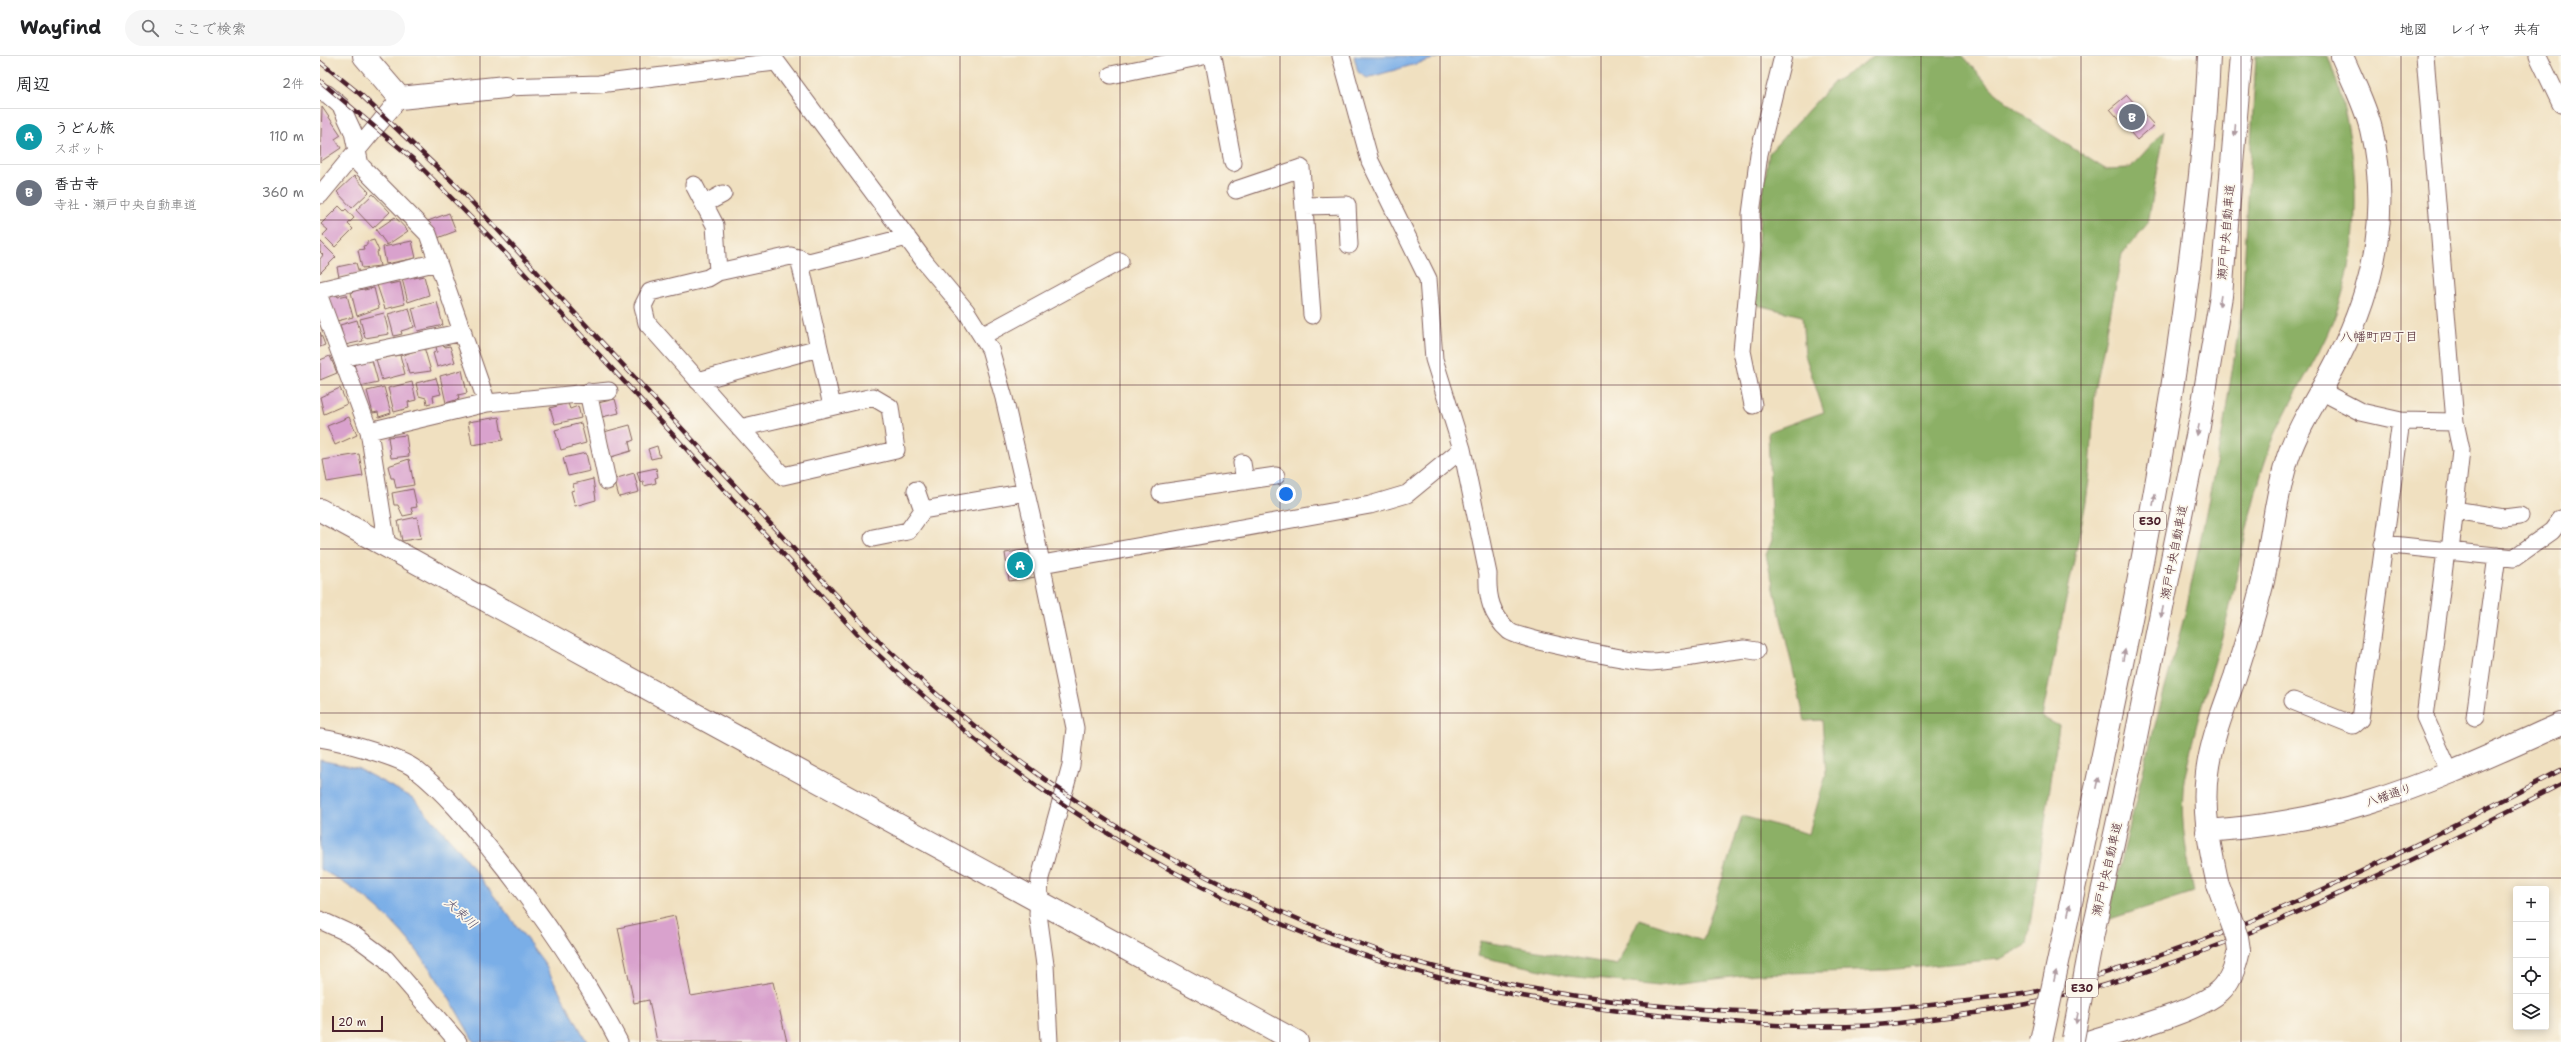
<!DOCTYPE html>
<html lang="ja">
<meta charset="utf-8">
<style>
:root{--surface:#fff;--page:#f6f6f6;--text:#202124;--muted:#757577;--line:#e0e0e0;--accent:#b45309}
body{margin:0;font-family:"Shantell Sans","Klee One",sans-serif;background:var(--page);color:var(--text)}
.controls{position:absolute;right:12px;bottom:12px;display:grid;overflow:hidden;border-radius:4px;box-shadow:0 2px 10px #0003}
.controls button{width:36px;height:36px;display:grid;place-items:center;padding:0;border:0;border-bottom:1px solid var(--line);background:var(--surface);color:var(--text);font:20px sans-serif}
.scale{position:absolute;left:12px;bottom:10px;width:51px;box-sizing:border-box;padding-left:4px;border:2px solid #4a1f2b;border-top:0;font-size:11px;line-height:14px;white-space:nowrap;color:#4a1f2b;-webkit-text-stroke:3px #fbf7ec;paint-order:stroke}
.you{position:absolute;left:966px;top:438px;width:14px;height:14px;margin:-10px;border:3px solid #fff;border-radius:50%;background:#1a73e8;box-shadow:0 0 0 6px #1a73e833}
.badge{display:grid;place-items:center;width:26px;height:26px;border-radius:50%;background:var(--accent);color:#fff;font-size:13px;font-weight:700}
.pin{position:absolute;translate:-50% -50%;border:2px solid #fff;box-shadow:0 1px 4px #0006}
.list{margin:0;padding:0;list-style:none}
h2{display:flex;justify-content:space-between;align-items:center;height:52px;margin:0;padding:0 16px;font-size:17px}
h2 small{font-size:13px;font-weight:400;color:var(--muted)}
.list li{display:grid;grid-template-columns:26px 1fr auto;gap:12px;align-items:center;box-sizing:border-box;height:56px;padding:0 16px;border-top:1px solid var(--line)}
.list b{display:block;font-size:15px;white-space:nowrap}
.list p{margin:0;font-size:13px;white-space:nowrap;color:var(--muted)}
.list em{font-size:13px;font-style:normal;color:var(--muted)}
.icon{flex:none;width:22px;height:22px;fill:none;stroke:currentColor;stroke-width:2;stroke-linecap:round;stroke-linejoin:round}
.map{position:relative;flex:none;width:2241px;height:986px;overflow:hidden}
header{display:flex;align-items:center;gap:24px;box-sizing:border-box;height:56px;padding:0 20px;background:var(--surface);border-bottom:1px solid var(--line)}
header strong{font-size:19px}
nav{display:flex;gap:22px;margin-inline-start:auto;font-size:14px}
.search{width:280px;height:36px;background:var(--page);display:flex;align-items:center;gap:10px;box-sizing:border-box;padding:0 14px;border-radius:22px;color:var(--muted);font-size:15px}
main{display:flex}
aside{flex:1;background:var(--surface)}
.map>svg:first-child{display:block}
</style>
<header>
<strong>Wayfind</strong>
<div class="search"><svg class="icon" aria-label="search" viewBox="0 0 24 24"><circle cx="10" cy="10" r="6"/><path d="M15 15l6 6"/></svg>ここで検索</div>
<nav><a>地図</a><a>レイヤ</a><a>共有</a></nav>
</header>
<main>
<aside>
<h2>周辺<small>2件</small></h2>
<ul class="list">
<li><span class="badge" style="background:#0f9aa8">A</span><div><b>うどん旅</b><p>スポット</p></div><em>110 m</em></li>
<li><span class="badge" style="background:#6b7280">B</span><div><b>香古寺</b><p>寺社 · 瀬戸中央自動車道</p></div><em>360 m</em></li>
</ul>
</aside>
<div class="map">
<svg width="2241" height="986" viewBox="0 0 2241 986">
<rect width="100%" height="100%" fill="#fbf7ec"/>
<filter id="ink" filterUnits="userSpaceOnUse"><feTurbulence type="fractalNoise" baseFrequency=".025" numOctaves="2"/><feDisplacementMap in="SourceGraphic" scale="8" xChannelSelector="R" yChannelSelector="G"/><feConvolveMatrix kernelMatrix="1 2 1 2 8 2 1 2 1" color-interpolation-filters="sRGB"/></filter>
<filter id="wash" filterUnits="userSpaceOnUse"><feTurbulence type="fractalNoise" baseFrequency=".012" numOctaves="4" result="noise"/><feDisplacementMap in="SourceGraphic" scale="16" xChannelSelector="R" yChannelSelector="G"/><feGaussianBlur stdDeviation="0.9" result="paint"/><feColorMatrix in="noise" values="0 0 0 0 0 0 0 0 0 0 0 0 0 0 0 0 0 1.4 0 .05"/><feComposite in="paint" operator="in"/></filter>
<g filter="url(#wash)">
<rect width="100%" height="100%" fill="#f0e0c0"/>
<path fill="#8cb066" stroke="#6b6848" d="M1555 0H1642L1676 37 1712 66 1785 113 1810 112 1845 74 1828 167 1802 198 1775 335 1770 416 1766 446 1722 661 1739 670 1707 889 1680 903 1567 914 1436 918 1338 930 1249 920 1157 900 1161 885 1297 909 1319 863 1383 884 1422 760 1489 778 1506 718 1502 664 1485 665 1446 499 1452 484 1448 376 1504 356 1485 299 1482 260 1433 248 1441 147 1449 97 1514 26Z
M1936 0H2008C2041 90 2048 192 2006 281 1989 318 1963 354 1949 394 1930 447 1921 504 1908 559 1895 608 1878 656 1868 706 1866 716 1863 726 1863 736 1860 769 1868 804 1874 836L1787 864 1826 703 1866 554 1903 373 1922 251Z"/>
<path fill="#7aaee7" stroke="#626689" d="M1034 0H1124L1047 22 1038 16Z
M0 704 37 712 93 742 137 791 223 905 267 986H154C114 913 77 853 0 813Z"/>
<g id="blocks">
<path fill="#d9a2cd" d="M1807 39 1834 69 1817 84 1790 53Z
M2 51 21 79 15 83 21 92 0 106Z
M34 120 49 136 32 152 17 136Z
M53 138 70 156 53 172 36 154Z
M19 150 24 155 26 153 34 162 28 168 33 173 15 191 3 179 8 174 1 168Z
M129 157 136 175 115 183 108 165Z
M75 161 88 175 67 189 56 174Z
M54 184 59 195 57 196 60 210 42 212 38 194 44 193 43 190 47 189V186Z
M0 185 16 201 0 217V203L3 199 0 196Z
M92 185 96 202 66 208 63 191Z
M36 207 39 217 19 221 17 211Z
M94 220V222L104 220 109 239 88 246 82 223Z
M69 225 70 228 80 226 85 248 65 253 57 229Z
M44 232V234L54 232 59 252 37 260 31 236Z
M17 239 18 241 27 239 33 261 17 265 8 241Z
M117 246 123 269 98 275 92 252Z
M89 252 94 271 81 275 82 278 74 280 68 258Z
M64 257 69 278 45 282 40 263Z
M37 264 43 285 25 289 20 269Z
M0 276 5 289 0 291Z
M124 288 125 291 130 290 135 306 117 311 113 297 117 296 116 290Z
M104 291 111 315 89 318 84 299Z
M80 299 85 318 62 324 56 303Z
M10 300 17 317 0 324V304Z
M52 304 58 326 40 330 34 308Z
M142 314 147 337 138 339 139 343 126 347 120 320Z
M116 322 121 338 113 340 114 346 107 348 106 342 99 340 96 327Z
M92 326 96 344 88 346 89 352 74 356 68 332Z
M64 331 71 357 59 361 58 356 53 357 47 335Z
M20 332 27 348 4 358 0 341Z
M295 343 299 357 282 361 278 347Z
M248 347 250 353 258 350 261 362 235 368 230 352Z
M29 361 37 379 15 389 7 370Z
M179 361 183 384 152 389 148 366Z
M261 367 266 387 241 394 235 374Z
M310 369 314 384 309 386 311 395 291 401 284 376Z
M86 379 89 400 71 402 68 381Z
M337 390 340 401 331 403 328 393Z
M266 397 270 415 248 420 243 402Z
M39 398 43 420 7 426 3 404Z
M89 403 94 429 76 432 74 422H71L68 410Z
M336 412 338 421 335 422 336 427 324 430 323 425 320 426 317 416Z
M314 417 319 436 299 441 294 423Z
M273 423 276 444 255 450 251 435 254 434 253 428Z
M93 433 97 451 91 452 93 458 83 460 78 449H74L72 437Z
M97 461 101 482 82 485 78 465Z
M711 493 716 521 689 525 685 497Z
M355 860 371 940 453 926 467 986H337L329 944 314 947 298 872Z"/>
</g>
</g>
<g filter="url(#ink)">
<use href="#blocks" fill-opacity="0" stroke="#84635f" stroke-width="1"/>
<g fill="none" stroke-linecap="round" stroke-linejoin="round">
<defs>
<path id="street" d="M452 0 605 206 646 255 670 293 684 342 712 463 755 672 751 709 720 822 718 858 725 909 729 986
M893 0 913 107
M1021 0 1050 105 1108 223 1114 303 1142 393 1168 518C1167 541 1171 559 1189 575 1197 583 1315 606 1331 606 1361 604 1393 597 1424 593L1436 595
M2105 0 2135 366
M2218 0 2241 48
M791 19 883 0
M185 31 279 28 455 6
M0 36 7 38 21 50 33 76 40 109 108 178 167 347 49 375 0 243
M374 129 395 169 398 216
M916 134 981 112 992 259
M0 139 80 42
M384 148 403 138
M985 150 1027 149 1029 189
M479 202 512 350
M0 234 118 206
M662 280 800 205
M22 302 143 276
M378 325 499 292
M2001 335 2041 356 2081 365 2135 366 2141 394 2130 496
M268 336 287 425
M167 347 289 335
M1433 349 1422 295 1432 191 1431 158 1439 98 1463 0
M420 372 553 341 570 351 576 394 463 420 327 267 323 250 330 236 388 222 398 216 471 200 489 206 587 181
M49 375 67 490
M922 407 925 425
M596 434 603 454 706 436
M841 437 956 420
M2134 454 2184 462 2200 460
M553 482 588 475 603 454
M2063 488 2194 502 2232 475 2241 463
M2126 495 2105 661 2130 717
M722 508 1050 449 1087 438 1142 393
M1973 645 2033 669 2040 663 2081 365
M2155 661 2177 500
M0 682C20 685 80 701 95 713 125 736 150 768 173 797 222 858 263 917 299 986
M0 864 35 880 66 903 138 986"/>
<path id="secondary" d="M44 0 80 42 185 31
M0 454 977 986
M1887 775C1941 771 1998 762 2049 746 2115 726 2178 696 2241 668
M1898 829C1890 793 1882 754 1887 717 1891 684 1904 652 1915 621 1925 590 1935 557 1943 525 1952 484 1955 441 1968 401 1980 366 2003 334 2019 301 2056 227 2070 154 2051 73 2045 48 2032 24 2022 0
M1768 986C1802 975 1875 957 1900 935 1911 925 1916 909 1919 894"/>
<path id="highway" d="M1772 882 1810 710 1879 370 1901 240 1921 0
M1741 892C1789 674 1837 456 1866 235 1876 157 1886 79 1889 0"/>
</defs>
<use href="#street" stroke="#84635f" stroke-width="19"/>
<use href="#secondary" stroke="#84635f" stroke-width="24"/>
<use href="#highway" stroke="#84635f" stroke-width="24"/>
<use href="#street" stroke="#fff" stroke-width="17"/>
<use href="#secondary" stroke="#fff" stroke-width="22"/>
<use href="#highway" stroke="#fff" stroke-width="22"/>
<defs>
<path id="rail" d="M0 6 40 38 138 131 561 587C679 701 812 792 962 856 1007 876 1053 894 1100 907 1212 938 1329 953 1445 956 1516 958 1584 953 1655 944 1676 941 1698 940 1718 935 1903 892 2074 801 2241 714
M0 25 93 103 177 188 537 578C700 739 901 867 1125 923 1200 942 1278 954 1355 961 1429 968 1505 975 1579 967 1624 962 1672 955 1717 946 1781 933 1843 911 1904 887 2019 841 2131 785 2241 728"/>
</defs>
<use href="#rail" stroke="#4a1f2b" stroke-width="4.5"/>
<use href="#rail" stroke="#fbf7ec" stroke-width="3" stroke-dasharray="9" stroke-linecap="butt"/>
<defs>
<path id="secondary-bridge" d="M1898 829 1917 881 1919 894"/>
<path id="highway-bridge" d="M1753 983 1772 882
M1721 986 1741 892"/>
</defs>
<use href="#secondary-bridge" stroke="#84635f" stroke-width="24" stroke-linecap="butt"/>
<use href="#highway-bridge" stroke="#84635f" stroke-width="24" stroke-linecap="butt"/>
<use href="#secondary-bridge" stroke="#fff" stroke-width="22"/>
<use href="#highway-bridge" stroke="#fff" stroke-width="22"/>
</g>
<defs><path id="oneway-solid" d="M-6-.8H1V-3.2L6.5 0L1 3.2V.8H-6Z"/></defs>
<g fill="#ae9aa0">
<use href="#oneway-solid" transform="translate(1915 74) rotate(95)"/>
<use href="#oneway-solid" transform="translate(1900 245) rotate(99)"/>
<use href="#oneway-solid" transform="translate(1878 374) rotate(101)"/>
<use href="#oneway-solid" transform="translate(1834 444) rotate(-80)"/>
<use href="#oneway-solid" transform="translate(1842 556) rotate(102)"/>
<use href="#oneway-solid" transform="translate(1804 599) rotate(-79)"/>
<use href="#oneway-solid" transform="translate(1777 727) rotate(-78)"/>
<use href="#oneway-solid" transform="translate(1749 854) rotate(-78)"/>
<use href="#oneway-solid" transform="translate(1735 920) rotate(-78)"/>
<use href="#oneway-solid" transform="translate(1757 962) rotate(101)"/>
</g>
</g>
<path fill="none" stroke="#4a1f2b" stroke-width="1" stroke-opacity="0.55" d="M160 0V986M320 0V986M480 0V986M640 0V986M800 0V986M960 0V986M1120 0V986M1281 0V986M1441 0V986M1601 0V986M1761 0V986M1921 0V986M2081 0V986M0 164H2241M0 329H2241M0 493H2241M0 657H2241M0 822H2241"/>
<g text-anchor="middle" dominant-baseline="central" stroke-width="3.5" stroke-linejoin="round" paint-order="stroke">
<g fill="#fbf7ec" stroke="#7f6065" stroke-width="1">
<rect x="1814" y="456" width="32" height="18" rx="3"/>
<rect x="1746" y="923" width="32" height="18" rx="3"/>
</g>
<g font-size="11" font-weight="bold" fill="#4a1f2b">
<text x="1830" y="465">E30</text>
<text x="1762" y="932">E30</text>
</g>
<g font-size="12" fill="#4a1f2b" stroke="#fbf7ec">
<text transform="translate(1906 176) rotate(-85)">瀬戸中央自動車道</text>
<text transform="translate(1854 496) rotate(-79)">瀬戸中央自動車道</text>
<text transform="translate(2069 739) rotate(-19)">八幡通り</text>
<text transform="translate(1787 813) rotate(-77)">瀬戸中央自動車道</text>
</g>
<g font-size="13" fill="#4a1f2b" stroke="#fbf7ec">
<text x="2059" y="280">八幡町四丁目</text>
</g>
<g font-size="13" font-style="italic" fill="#5b516d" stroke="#fbf7ec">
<text transform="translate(141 857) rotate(42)">大束川</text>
</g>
</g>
</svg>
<div class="controls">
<button>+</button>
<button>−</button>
<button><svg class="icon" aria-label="locate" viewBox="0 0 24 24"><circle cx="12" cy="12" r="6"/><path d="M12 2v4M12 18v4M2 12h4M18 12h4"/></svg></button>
<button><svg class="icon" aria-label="layers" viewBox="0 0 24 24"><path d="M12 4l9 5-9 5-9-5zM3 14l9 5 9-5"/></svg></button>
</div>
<div class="scale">20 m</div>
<div class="you"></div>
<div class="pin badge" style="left:700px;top:509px;background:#0f9aa8">A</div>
<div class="pin badge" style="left:1812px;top:61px;background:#6b7280">B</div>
</div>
</main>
